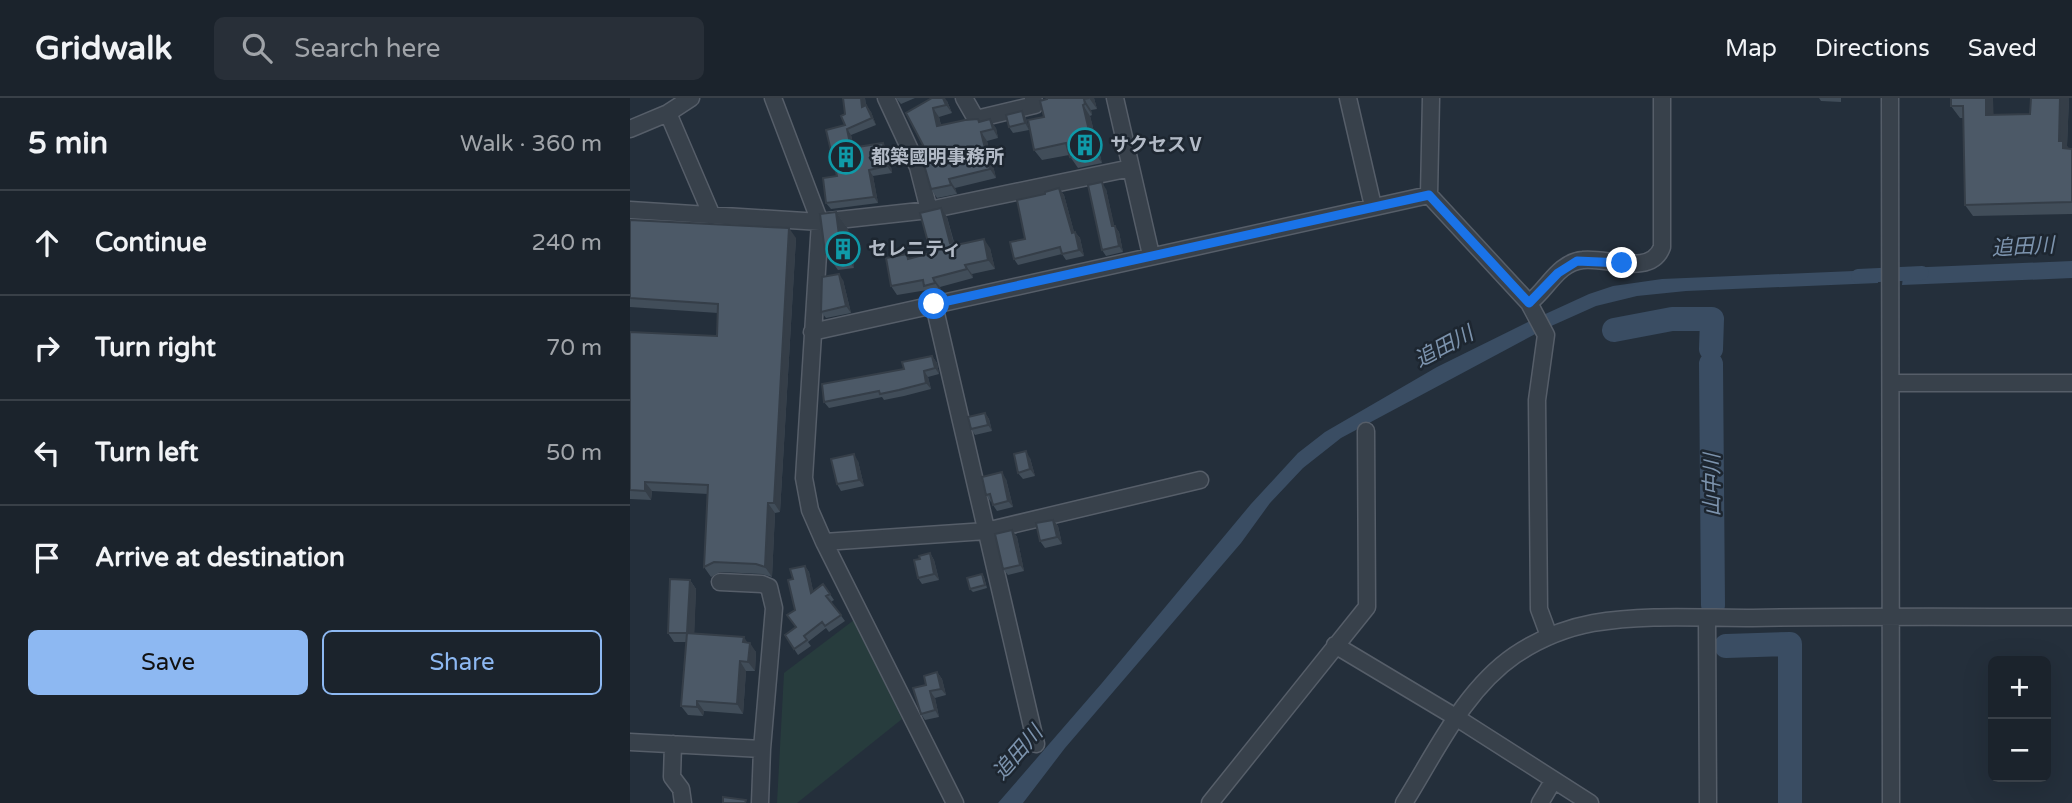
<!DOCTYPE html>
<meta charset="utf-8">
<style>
:root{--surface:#1b232c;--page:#282f38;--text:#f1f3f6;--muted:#a0a4a9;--line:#394048;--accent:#8db8f2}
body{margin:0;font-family:"Varela Round","Noto Sans JP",sans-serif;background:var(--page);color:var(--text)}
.controls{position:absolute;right:21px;bottom:21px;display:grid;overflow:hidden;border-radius:10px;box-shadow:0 7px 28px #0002}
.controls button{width:63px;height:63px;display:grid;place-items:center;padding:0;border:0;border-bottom:2px solid var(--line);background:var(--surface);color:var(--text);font:35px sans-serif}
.stop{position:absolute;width:21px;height:21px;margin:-16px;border:5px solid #1a73e8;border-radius:50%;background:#fff}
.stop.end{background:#1a73e8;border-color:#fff;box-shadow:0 2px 7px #0008}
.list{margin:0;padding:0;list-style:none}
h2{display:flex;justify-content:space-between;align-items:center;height:91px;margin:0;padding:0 28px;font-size:30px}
h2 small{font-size:23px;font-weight:400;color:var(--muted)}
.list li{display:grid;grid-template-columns:46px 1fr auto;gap:21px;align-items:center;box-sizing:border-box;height:105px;padding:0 28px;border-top:2px solid var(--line)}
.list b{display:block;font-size:26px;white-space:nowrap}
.list em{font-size:23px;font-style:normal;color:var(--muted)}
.actions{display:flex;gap:14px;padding:21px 28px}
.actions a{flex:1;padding:16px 0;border:2px solid var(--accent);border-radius:10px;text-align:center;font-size:24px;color:var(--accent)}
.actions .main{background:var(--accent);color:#111}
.icon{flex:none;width:38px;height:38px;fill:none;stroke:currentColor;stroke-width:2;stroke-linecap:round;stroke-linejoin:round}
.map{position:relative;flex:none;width:1442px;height:705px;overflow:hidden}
header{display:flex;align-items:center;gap:42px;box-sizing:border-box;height:98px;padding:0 35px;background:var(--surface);border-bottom:2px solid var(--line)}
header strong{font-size:33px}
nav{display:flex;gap:38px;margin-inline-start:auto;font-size:24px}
.search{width:490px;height:63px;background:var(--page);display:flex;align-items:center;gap:18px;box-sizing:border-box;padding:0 24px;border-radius:10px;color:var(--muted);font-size:26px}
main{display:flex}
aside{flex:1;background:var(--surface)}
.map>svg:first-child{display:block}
</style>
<header>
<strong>Gridwalk</strong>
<div class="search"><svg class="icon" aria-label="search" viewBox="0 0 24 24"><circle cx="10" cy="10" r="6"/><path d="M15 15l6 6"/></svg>Search here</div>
<nav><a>Map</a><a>Directions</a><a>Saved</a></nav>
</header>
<main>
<aside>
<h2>5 min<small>Walk · 360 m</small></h2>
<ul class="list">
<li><svg class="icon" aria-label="ahead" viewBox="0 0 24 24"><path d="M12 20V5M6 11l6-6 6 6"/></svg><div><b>Continue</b></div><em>240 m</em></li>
<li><svg class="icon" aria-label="right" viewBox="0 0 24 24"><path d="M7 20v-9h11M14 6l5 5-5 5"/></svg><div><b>Turn right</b></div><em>70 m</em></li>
<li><svg class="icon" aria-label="left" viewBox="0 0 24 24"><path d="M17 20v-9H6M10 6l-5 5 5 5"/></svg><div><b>Turn left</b></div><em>50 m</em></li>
<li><svg class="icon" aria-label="arrive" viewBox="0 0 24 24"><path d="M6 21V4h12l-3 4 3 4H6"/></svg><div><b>Arrive at destination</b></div></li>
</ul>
<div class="actions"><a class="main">Save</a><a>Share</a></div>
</aside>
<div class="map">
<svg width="1442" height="705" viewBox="0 0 1442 705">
<rect width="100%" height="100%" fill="#242f3b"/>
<path fill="#273c3d" d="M224 522 272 621 167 705H147L154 575Z"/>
<path fill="#3a4d63" d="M1442 163V180L1272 187 1274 170Z
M1247 172 1248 185 1056 193 1007 198 966 208 919 229 911 218 959 196 983 188 1032 181Z
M904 221 909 234 711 340 673 370 640 405 611 445 435 650 393 705H368L472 585 621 406 668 355 695 334 807 269Z"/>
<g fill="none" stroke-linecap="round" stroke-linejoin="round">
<path stroke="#3a4d63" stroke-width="14" d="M1228 178 1292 175"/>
<path stroke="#3a4d63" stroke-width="24" d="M984 232 1042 221H1082L1081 251
M1081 266 1083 507
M1096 548 1160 546V705"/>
<defs>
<path id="minor" d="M143 0 190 124 174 380 180 412 194 444 325 705
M256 0 288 69 299 112
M334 0 346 21 405 7 403 0
M485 0 521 157
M718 0 743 108
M801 0 799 97 899 205 916 237 907 302 909 511 919 538
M1260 0 1261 705
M38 15 82 118
M0 31 38 15 61 0
M0 112 190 124 299 112 501 70
M899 205C917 192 928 164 953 162 977 159 1021 179 1032 149V0
M304 207 406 646
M182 234 799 97
M1261 285H1442
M194 444 356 433 570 382
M90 484 132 486 139 489 144 510 132 651 130 705
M1077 520 1078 705
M705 547 827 620 960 705
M0 644 132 651
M43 646 42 679 51 691 53 705
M580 705 737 509 736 333
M774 705C806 654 834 592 885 557 909 541 936 530 963 525 1015 516 1070 520 1123 520 1229 518 1336 519 1442 519
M910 705 923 683"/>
</defs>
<use href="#minor" stroke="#565e69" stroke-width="19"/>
<use href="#minor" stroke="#38414b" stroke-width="16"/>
</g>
<path fill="#414d59" d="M235 0 236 7 241 14 246 27 221 37 224 50 258 51 262 75 243 78 248 105 201 111 196 105 207 78 215 27V16Z
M266 0H285L271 6Z
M417 0H464L467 11 461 12 462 17 460 18 472 65 448 70 439 57 412 62 404 52 414 19Z
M1189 0H1211V4L1191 3Z
M1321 0 1364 16H1400L1401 0H1439L1437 48 1439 51H1442V116L1343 118 1335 107 1333 20H1330L1321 8Z
M317 3 322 15 309 19 311 27 349 24 366 30 368 40 357 43 366 80 325 90 327 96 307 100 301 91 293 47 276 15Z
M392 13 396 20 399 32 383 35 379 29Z
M429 90 434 97 444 134H445L450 140 454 158 436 162 432 156 388 167 384 161 395 141 415 96Z
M476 91 484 128 489 134 493 154 476 158 472 152Z
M206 114 218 131 224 170 208 172 195 154Z
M317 119 324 144 327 146 360 150 365 171 342 176 343 180 310 189 311 194 301 197 297 192 267 197 261 188 280 160 301 155Z
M0 122 166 140 150 414 145 415 142 479 132 476 90 474 81 479 74 469 78 396 22 393 21 402 0 401V234L87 238 88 215 0 209Z
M213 182 221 215 196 220 191 214Z
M302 258 307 265 309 276 298 279 301 291 274 298 254 302 252 299 199 310 194 304 274 271Z
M355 315 359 321 362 333 345 337 341 331Z
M400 360 405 378 393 381 388 375Z
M228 363 234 388 211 393 207 386Z
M376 381 383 409 367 413 363 407 362 404H361L356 397Z
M423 422 428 428 432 446 415 450 410 443Z
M382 432 387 439 394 473 378 477 373 471Z
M300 455 304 462 309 482 292 486 288 480 290 461Z
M175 468 179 474 183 493 193 486 204 502 201 504 215 523 199 534 196 530 178 544 181 548 168 557 155 537 166 529 163 481Z
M352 476 354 479 357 490 343 494 340 491Z
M60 482 66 491 64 536 117 545 126 554 125 573H116L113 616 74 613 73 618 58 617 51 608 56 544H44L38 535Z
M307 574 312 581 316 597 305 600 309 619 295 622 291 616 296 587Z"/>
<path fill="#353e48" d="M231 0H235L237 15 232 9Z
M313 0H315L317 3 322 15 316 7Z
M459 0H464L467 11Z
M1356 0H1363L1364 28 1356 17Z
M1430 0H1439L1437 48 1442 54 1433 50 1429 43Z
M454 1 461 12 462 17 455 6Z
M236 7 241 14 246 27 242 20Z
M453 7 460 18 472 65 464 54Z
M303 10 309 19 313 36 307 28Z
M392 13 396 20 399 32 395 25Z
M360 21 366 30 368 40 363 31Z
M217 31 221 37 226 57 221 50Z
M351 34 357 43 366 80 360 71Z
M253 45 258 51 262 75 257 68Z
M239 72 243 78 248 105 244 99Z
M319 81 325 90 327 96 321 87Z
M472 84 476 91 486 135 482 128Z
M429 90 434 97 446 141 442 135Z
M311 110 317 119 326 154 320 145Z
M206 114 218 131 224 170 211 152Z
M485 128 489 134 493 154 489 148Z
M159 130 166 140 150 414 144 405Z
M445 134 450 140 454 158 449 152Z
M354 141 360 150 365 171 358 162Z
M335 167 342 176 343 180 337 171Z
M209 176 213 182 221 215 216 208Z
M303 180 310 189 311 194 305 185Z
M302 258 307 265 309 276 305 270Z
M294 273 298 279 301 291 296 285Z
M355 315 359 321 362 333 358 327Z
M396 353 400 360 405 378 400 371Z
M224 356 228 363 234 388 229 382Z
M372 374 376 381 383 409 378 403Z
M15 384 22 393 21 402 15 393Z
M138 405 145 415 142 479 135 469Z
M423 422 428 428 432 446 427 439Z
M382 432 387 439 394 473 390 467Z
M300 455 304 462 309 482 304 476Z
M175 468 179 474 185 501 181 495Z
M60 482 66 491 64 544 57 535Z
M114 539 119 547 120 545 126 554 125 573 118 564 113 544Z
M110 563 116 573 113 616 107 606Z
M307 574 312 581 316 597 311 591Z
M300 593 305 600 309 619 305 612Z
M67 603 74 613 73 618 67 609Z"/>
<path fill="#4c5967" stroke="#353e48" stroke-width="2" d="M213 0H231L232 9 236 7 242 20 217 31 221 50 253 45 257 68 239 72 244 99 196 105 193 80 207 78 196 32 215 27 211 18 215 16Z
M302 0H313L316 7 303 10 307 28 335 22 348 21 349 24 360 21 363 31 351 34 360 71 319 81 321 87 301 91 289 49 293 47 276 15Z
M417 0H459L454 1 455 6 453 7 464 54 440 59 436 45 404 52 398 22 414 19 410 3 417 1Z
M1321 0H1356V17L1400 16 1401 0H1430L1429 43H1433V50L1442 51V104L1335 107 1333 8H1321Z
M392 13 395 25 379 29 376 17Z
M472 84 482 128H485L489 148 472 152 458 87Z
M429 90 442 135 445 134 449 152 432 156 430 149 384 161 380 144 395 141 387 102 415 96V94Z
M311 110 320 145 325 144 326 147 354 141 358 162 335 167 337 171 303 180 305 185 294 188 293 182 261 188 256 160 277 156 278 161 301 155 290 115Z
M206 114 211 152 195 154 190 116Z
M0 122 159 130 144 405H138L135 469 126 466 84 464 74 469 78 387 15 384V393L0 392V234L87 238 88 206 0 200Z
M209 176 216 208 191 214 192 179Z
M302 258 305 270 294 273 296 285 269 292 250 296 249 293 194 304 192 286 274 271 272 264Z
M355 315 358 327 341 331 338 319Z
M396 353 400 371 388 375 384 356Z
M224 356 229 382 207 386 201 361Z
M372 374 378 403 363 407 360 396 356 397 352 379Z
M423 422 427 439 410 443 406 425Z
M382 432 390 467 373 471 365 436Z
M300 455 304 476 288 480 284 462 290 461 289 458Z
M175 468 181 495 193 486 200 496 196 498 211 517 195 528 192 524 174 538 177 542 164 551 155 537 166 529 157 517 165 512 158 482 163 481 160 471Z
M352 476 355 487 340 491 337 480Z
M40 481 60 482 57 535 114 539 113 544 120 545 118 564 110 563 107 606 67 603V609L51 608 57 535H38Z
M307 574 311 591 300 593 305 612 291 616 283 590 296 587 294 578Z
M93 699 116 702 115 705H93Z"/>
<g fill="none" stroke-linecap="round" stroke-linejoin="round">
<path stroke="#1a73e8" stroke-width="9" d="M304 206 799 97 899 205 928 175 947 163 992 165"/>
</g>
<defs>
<symbol id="building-ring" viewBox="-11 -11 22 22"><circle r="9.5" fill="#1d2630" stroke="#0f9aa8" stroke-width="1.5"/><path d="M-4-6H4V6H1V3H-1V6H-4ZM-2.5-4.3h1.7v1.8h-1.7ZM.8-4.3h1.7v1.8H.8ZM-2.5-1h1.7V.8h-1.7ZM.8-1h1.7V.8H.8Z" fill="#0f9aa8"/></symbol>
</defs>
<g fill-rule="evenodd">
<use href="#building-ring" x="436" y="28" width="38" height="38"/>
<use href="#building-ring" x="197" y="40" width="38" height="38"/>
<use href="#building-ring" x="194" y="132" width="38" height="38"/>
</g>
<g text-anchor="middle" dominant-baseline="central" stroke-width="5" stroke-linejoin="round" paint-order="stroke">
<g font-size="19" font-weight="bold" fill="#b3bbc7" stroke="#1d2630" text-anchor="start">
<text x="480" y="47">サクセスⅤ</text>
<text x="241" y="59">都築國明事務所</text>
<text x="238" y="151">セレニティ</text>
</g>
<g font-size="21" font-style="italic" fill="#7c93ad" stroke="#1d2630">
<text transform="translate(1393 149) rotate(-3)">追田川</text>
<text transform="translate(814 249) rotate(-28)">追田川</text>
<text transform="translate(1082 387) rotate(-90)">山中川</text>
<text transform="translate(388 655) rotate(-49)">追田川</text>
</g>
</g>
</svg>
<div class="controls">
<button>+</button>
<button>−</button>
</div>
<div class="stop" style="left:304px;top:206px"></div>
<div class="stop end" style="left:992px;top:165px"></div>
</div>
</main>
